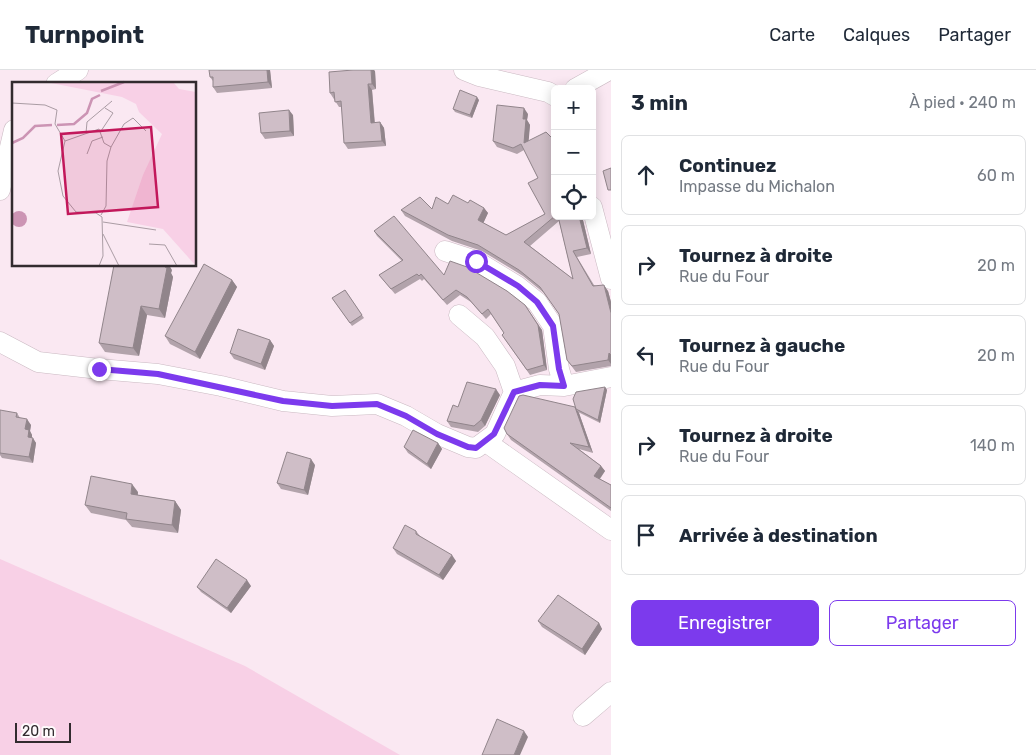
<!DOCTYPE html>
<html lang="fr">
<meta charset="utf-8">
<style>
:root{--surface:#fff;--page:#f6f6f7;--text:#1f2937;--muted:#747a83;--line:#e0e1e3;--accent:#7c3aed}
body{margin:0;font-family:Rubik,sans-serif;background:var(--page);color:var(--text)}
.controls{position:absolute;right:15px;top:15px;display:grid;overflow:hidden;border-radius:8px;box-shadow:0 2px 12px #0003}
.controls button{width:45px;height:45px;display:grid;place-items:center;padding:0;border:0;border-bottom:1px solid var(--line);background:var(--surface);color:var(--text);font:25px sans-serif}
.scale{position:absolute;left:15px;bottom:12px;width:56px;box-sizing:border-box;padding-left:5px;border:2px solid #322b2f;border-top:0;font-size:14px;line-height:18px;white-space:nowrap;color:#322b2f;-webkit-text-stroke:4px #fefafc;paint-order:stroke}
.stop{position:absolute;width:15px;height:15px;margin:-11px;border:4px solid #7c3aed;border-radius:50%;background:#fff}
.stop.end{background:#7c3aed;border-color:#fff;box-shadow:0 1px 5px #0008}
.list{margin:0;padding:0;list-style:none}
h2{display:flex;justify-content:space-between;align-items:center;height:65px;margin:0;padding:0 20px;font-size:21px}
h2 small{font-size:16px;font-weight:400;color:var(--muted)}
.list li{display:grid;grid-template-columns:32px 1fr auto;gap:15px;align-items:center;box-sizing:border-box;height:80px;margin:0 10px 10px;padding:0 10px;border:1px solid var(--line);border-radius:8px}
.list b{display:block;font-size:19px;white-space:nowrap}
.list p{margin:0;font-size:16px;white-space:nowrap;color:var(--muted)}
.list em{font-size:16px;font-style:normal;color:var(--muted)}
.actions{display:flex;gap:10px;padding:15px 20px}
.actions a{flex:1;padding:11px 0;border:1px solid var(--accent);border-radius:8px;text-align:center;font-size:18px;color:var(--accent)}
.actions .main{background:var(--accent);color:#fff}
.icon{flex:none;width:28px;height:28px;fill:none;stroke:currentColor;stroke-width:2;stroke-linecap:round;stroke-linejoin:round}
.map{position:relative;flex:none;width:611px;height:685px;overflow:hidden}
header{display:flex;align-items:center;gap:30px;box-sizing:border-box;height:70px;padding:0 25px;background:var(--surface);border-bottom:1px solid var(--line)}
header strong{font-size:24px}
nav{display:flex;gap:28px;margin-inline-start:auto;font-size:18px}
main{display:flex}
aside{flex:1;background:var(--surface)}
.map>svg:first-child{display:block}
</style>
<header>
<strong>Turnpoint</strong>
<nav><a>Carte</a><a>Calques</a><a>Partager</a></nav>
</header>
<main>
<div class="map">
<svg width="611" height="685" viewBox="0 0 611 685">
<rect width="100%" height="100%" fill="#fae8f2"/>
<path fill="#f8d0e6" d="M0 489 245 596 400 685H0Z"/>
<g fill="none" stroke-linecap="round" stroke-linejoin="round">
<defs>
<path id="minor" d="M464 0 479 6 548 22 555 26
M56 14 78 0
M575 19 609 0
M0 120 14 60
M592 137 611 209
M445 181 476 191 517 216 537 232 553 256 559 299 564 316
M459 245 485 267 505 296 514 322
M0 272 38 292 99 299 158 304 221 316 283 331 332 336 377 334 406 346 437 364 468 377 476 378 495 364 514 322 540 315 564 316 611 307
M486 372 611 460
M583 646 611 622"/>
</defs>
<use href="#minor" stroke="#cab9c2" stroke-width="21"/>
<use href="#minor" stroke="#fff" stroke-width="20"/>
</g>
<path fill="#b2a3ab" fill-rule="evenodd" d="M270 0 272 18 217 23 213 17V11L210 7Z
M375 1 376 19 372 20 375 53 380 52 384 58 386 76 348 79 344 73 342 37H339L330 23Z
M479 30 472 48 455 42 453 39Z
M528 44 527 50 530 55 528 70 555 146H582L591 184 577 187 594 215 608 221 611 232V296L576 302 567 290 559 244 544 223 523 206 482 181 452 171 405 146 401 140 432 139 448 134 468 133 484 138 488 143 483 153 506 165 545 144 538 108 524 80 517 84 497 77 493 71ZM559 151 573 209 530 176Z
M293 45 294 66 265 69 261 63Z
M374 161 444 205 542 260 547 300 530 305 502 265 504 263 491 244 486 249 471 232 460 225 447 235 424 209 422 211 420 209 395 224 379 205 402 191 377 166Z
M70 195H89L88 197Z
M172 200 171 203 173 207 165 248 147 245 139 286 105 282 99 273Z
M232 210 237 217 200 289 170 274 165 266Z
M345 220 364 248 352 256 332 228Z
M270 270 274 276 265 300 234 289 230 283Z
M605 317 607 320 600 353 578 342 576 339Z
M500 325 485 356 478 362 451 357 447 351 458 337Z
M575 337 579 343 593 383 579 379 601 396 605 401 600 409 611 415V441L511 370 507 364Z
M17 343 20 348 31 355 30 361 32 365V368L36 373 33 393 2 388 0 385V345Z
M438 373 442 379 431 399 408 383 404 377Z
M315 395 308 425 281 419 277 413Z
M138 422V425L175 431 181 440 178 463 132 457 126 450 91 443 85 435Z
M416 461 420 466 456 491 443 510 397 484 393 478Z
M251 516 231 543 201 522 197 517Z
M538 551 599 553 602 559 585 585 542 557Z"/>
<path fill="#91858b" d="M267 0H270L272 18 268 12Z
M371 0H374L375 1 376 19 372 14Z
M368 14 372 20 375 59 371 53Z
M477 27 479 30 472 48 470 45Z
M524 38 528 44 527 50 530 55 528 79 524 73 523 49Z
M289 40 293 45 294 66 290 61Z
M380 52 384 58 386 76 382 71Z
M484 138 488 143 482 156 478 150Z
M579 146H582L591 184 587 178Z
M164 195H169L172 200 171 203 173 207 165 248 159 239Z
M232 210 237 217 200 289 195 282Z
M604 215 608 221 611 232V243Z
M525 235 542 260 547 300 544 295Z
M141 236 147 245 139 286 133 278Z
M270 270 274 276 265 300 261 294Z
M609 283 611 285V294L608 290Z
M605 317 607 320 600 353 598 350Z
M496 319 500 325 485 356 481 350Z
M575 337 579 343 593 383 589 377Z
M27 349 31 355 30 361 32 365V370L33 368 36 373 33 393 29 387 28 367 25 359Z
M438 373 442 379 431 399 427 394Z
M311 389 315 395 308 425 304 420Z
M601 396 605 401 598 411 594 406Z
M132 414 138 422 136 433 131 424Z
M175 431 181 440 178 463 172 455Z
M452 485 456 491 443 510 439 505Z
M247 510 251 516 231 543 227 538Z
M599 553 602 559 585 585 582 579Z
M524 661 528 667 520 685H514Z"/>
<path fill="#cfbec7" stroke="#91858b" d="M209 0H267L268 12 213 17V7H210Z
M353 0H371L372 14H368L371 53 380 52 382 71 344 73 341 31 335 32 334 22 330 23 329 2Z
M460 20 477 27 470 45 453 39Z
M497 35 524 38 523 49H526L524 73 546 62 555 71V146L524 172 573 209 558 146H579L587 178 573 181 593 216 604 215 611 243V285L609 283 608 290 572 296 567 290 559 244 540 217 519 200 478 175 448 165 401 140 420 127 432 139 436 127 448 134 453 125 468 133 470 130 484 138 478 150 506 165 545 144 528 113 538 108 521 74 513 78 493 71Z
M289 40 290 61 261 63 259 43Z
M611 98V120H608L603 101Z
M394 146 444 205 450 191 467 197 507 221 525 235 538 255 544 295 527 300 502 265 504 263 488 239 482 244 467 227 456 220 443 230 421 204 419 206 417 204 391 219 379 205 403 190 374 161Z
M204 194 232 210 195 282 165 266Z
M114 195H165V197L167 198 159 239 141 236 133 278 99 273Z
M345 220 362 245 350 253 332 228Z
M238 259 270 270 261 294 230 283Z
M467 312 496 319 481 350 474 356 447 351 453 335 458 337Z
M605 317 598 350 576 339 573 329 576 322Z
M523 325 575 337 589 377 570 373 601 396 594 406 611 415V438L507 364 504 358 519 326Z
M0 340 17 343 16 347 27 349 25 359 29 360 28 367 33 368 29 387 0 383Z
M413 360 438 373 427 394 404 377Z
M287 382 311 389 304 420 277 413Z
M91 406 132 414 131 424 175 431 172 455 126 449 127 443 85 435Z
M405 455 416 461V464L452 485 439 505 393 478Z
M216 489 247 510 227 538 197 517Z
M558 525 599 553 582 579 538 551Z
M497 649 524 661 514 685H482Z"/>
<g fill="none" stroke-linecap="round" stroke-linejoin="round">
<path stroke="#7c3aed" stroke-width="6" d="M99 299 158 304 283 331 332 336 377 334 406 346 437 364 468 377 476 378 494 364 514 322 540 315 564 316 559 299 553 256 537 232 518 216 476 191"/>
</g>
<g transform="translate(12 12)">
<rect width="184" height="184" fill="#fae8f2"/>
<path d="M34 0H161L167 7 184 10V184L151 147 115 140 131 93 150 52 127 30 124 22 110 15Z" fill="#f8d0e6"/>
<path d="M-1 137a8 8 0 1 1 16 0a8 8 0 1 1-16 0Z" fill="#cc94b4"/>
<path fill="none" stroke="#cc94b4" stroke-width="2.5" d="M89 9 112 0M45 43 62 42 75 31 80 17 88 13M0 61 11 56 23 44 40 43"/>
<path fill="none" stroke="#aa9ca4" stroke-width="1" d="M0 21 33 23 45 28 43 42 53 59M89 49 101 31 93 26M74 51 75 40 100 19M53 59 46 89 51 114 64 130 84 131 90 135 91 174 87 184M53 59 87 47 92 61 99 65M75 72 80 59 91 55M89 133 94 124 95 79 99 65 112 42 121 36 134 49M91 140 144 148M91 152 107 184M137 162 153 163 165 184"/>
<path fill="#c2185b" fill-opacity="0.15" stroke="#c2185b" stroke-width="2.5" d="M139 45 146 125 56 132 49 52Z"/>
<rect width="184" height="184" fill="none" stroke="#322b2f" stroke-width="2.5"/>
</g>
</svg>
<div class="controls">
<button>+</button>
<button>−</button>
<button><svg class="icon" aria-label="locate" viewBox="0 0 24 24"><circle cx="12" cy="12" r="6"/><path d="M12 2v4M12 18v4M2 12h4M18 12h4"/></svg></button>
</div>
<div class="scale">20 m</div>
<div class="stop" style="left:476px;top:191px"></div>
<div class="stop end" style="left:99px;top:299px"></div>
</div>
<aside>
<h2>3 min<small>À pied · 240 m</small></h2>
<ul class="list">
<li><svg class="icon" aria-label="ahead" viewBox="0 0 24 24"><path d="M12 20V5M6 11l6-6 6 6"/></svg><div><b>Continuez</b><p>Impasse du Michalon</p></div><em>60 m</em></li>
<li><svg class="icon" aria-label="right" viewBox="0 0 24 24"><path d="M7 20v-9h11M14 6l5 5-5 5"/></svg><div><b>Tournez à droite</b><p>Rue du Four</p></div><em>20 m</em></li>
<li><svg class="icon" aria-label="left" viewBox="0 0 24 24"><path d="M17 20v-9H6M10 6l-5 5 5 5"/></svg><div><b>Tournez à gauche</b><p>Rue du Four</p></div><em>20 m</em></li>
<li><svg class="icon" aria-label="right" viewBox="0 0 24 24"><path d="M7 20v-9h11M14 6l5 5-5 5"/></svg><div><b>Tournez à droite</b><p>Rue du Four</p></div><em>140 m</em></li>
<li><svg class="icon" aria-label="arrive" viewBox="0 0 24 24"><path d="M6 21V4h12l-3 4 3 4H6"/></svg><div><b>Arrivée à destination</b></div></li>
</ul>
<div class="actions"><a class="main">Enregistrer</a><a>Partager</a></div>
</aside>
</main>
